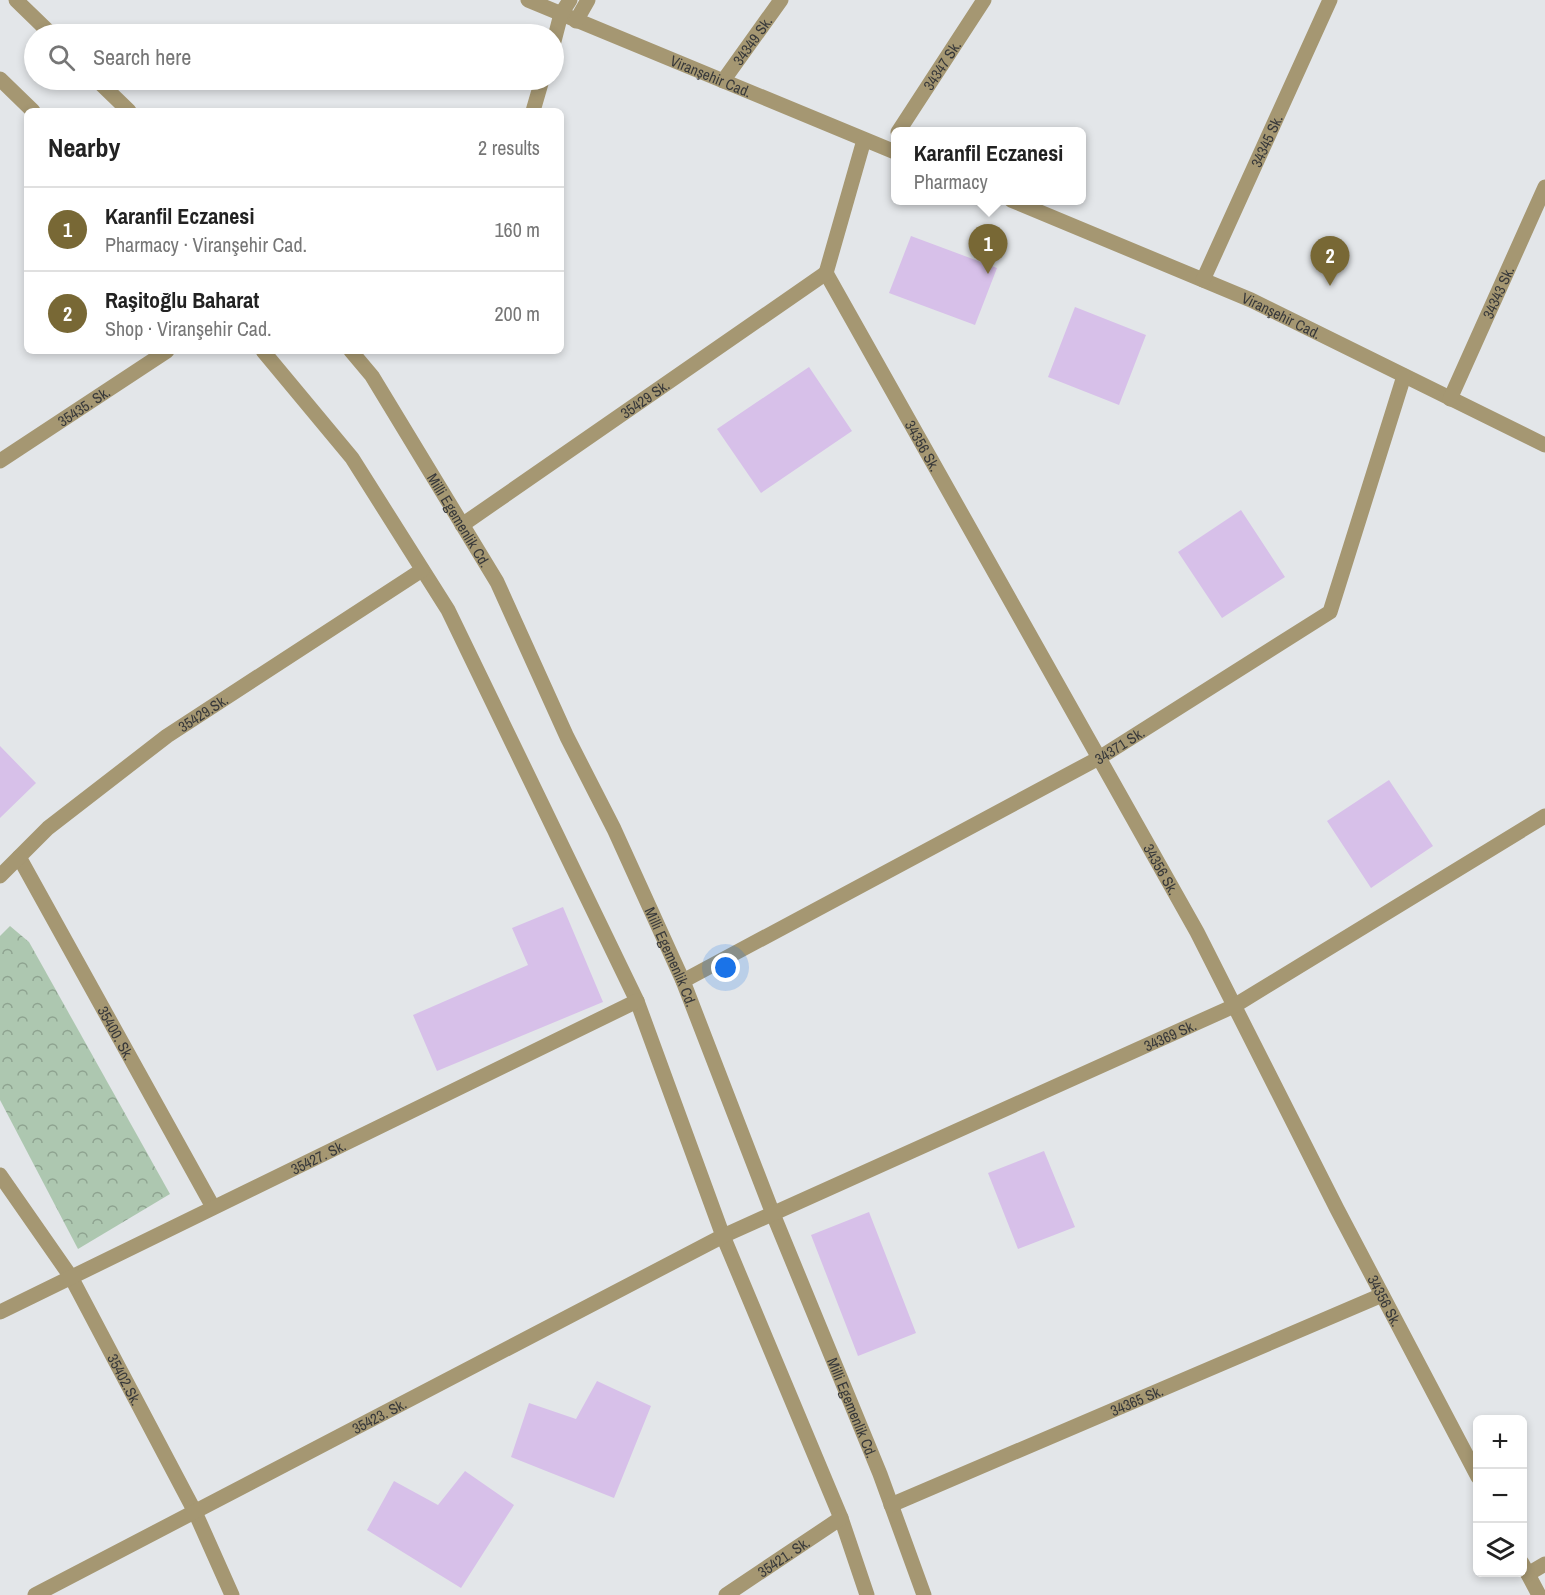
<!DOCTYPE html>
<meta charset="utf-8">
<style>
:root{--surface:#fff;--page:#f6f6f6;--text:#222;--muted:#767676;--line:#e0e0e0;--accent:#786835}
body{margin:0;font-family:"Archivo Narrow",sans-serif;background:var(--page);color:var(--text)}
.controls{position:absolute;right:18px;bottom:18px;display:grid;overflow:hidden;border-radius:9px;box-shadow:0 3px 9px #0003}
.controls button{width:54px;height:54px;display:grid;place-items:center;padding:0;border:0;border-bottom:2px solid var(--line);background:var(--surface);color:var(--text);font:30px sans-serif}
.you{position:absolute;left:726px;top:968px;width:21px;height:21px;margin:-15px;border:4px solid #fff;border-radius:50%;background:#1a73e8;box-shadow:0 0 0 9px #1a73e833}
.badge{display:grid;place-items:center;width:39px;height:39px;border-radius:50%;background:var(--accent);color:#fff;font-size:20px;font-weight:700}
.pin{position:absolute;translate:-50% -50px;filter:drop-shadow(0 2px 3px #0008)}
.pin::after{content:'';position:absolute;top:32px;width:21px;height:18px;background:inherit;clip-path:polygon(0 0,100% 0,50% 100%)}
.popup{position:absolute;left:891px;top:127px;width:195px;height:78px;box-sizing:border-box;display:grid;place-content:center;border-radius:9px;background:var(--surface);filter:drop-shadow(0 2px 4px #0005);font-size:20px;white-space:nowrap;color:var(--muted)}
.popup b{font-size:22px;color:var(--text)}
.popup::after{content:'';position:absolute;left:50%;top:100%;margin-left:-12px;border:12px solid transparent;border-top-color:var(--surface)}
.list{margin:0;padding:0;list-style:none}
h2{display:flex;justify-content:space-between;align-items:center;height:78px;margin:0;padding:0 24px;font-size:26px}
h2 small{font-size:20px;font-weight:400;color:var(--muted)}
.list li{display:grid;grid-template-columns:39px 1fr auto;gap:18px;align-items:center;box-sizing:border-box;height:84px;padding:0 24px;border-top:2px solid var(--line)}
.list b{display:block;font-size:22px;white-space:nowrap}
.list p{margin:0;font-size:20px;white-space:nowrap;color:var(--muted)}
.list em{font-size:20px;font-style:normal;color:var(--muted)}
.icon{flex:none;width:33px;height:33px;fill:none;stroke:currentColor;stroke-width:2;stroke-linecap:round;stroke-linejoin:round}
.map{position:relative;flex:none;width:1545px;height:1595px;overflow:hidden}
.search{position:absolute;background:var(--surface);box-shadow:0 3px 9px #0003;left:24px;top:24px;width:540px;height:66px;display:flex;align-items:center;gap:15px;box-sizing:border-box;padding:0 21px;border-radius:33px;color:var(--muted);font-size:22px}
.panel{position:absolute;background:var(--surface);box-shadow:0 3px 9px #0003;left:24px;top:108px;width:540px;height:246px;border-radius:9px}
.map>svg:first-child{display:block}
</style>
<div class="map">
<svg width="1545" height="1595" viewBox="0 0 1545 1595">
<defs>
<pattern id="forest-crowns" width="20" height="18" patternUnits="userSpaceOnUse" patternTransform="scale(1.5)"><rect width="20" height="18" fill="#adc7b0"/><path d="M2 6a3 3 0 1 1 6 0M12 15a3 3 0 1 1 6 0" fill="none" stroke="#8ea390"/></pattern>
</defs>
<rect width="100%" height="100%" fill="#e3e6e9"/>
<path fill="url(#forest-crowns)" d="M10 926 29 942 170 1194 78 1249 0 1100V936Z"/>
<path fill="#d7c0e9" d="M911 236 997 268 975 325 889 293Z
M1075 307 1146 335 1119 405 1048 377Z
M809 367 852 431 761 493 717 429Z
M1241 510 1285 577 1222 618 1178 552Z
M0 746 36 783 0 818Z
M1389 780 1433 846 1371 888 1327 821Z
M563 907 603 1002 437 1071 413 1015 528 965 512 928Z
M1044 1151 1075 1227 1018 1249 988 1173Z
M869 1212 916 1333 858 1356 811 1235Z
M597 1381 651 1406 614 1498 511 1457 529 1403 576 1419Z
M465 1471 514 1505 461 1588 367 1530 394 1481 438 1505Z"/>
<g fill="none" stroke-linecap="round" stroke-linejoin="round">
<g stroke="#a59772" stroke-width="15">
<path d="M16 0 51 34"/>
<path id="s1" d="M528 0 895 152"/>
<path d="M576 21 588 0"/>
<path d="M554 41 561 14 570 0"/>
<path d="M0 79 33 111"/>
<path d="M97 80 129 111"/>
<path id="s2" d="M723 81 781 0"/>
<path d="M533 111 542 80"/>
<path id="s3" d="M898 132 984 0"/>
<path id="s4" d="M1011 200 1251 300 1545 445"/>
<path id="s5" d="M826 273 1197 932 1337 1209 1478 1477"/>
<path d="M826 273 864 140"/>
<path id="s6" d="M1203 280 1330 0"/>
<path d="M263 351 352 458 448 610 637 1001 723 1236 841 1518 867 1595"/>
<path id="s7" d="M351 351 372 376 497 582 567 737 614 829 683 981 773 1214 880 1474 924 1595"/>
<path id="s8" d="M1450 399 1545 187"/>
<path id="s9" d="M0 461 167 351"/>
<path id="s10" d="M462 525 826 273"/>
<path id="s11" d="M19 857 213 1207"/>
<path id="s12" d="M0 876 48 828 167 736 422 570"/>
<path id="s13" d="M683 981 1099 758 1330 612 1404 376"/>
<path id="s14" d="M0 1175 71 1277 195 1512 232 1595"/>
<path id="s15" d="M0 1312 637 1001"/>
<path id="s16" d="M891 1505 1382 1295"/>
<path d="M1522 1563 1539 1595"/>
<path d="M1528 1574 1545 1564"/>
<path id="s17" d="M35 1595 723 1236 1234 1006 1545 816"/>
<path id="s18" d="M726 1595 841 1518"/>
</g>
</g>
<g text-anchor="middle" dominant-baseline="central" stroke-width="4.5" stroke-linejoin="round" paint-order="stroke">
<g font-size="15" fill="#38393a" stroke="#e3e6e9">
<text stroke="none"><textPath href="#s2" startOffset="50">34349 Sk.</textPath></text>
<text stroke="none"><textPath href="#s3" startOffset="80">34347 Sk.</textPath></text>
<text stroke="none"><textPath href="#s1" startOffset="198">Viranşehir Cad.</textPath></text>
<text stroke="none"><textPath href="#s6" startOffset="153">34345 Sk.</textPath></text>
<text stroke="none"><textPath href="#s8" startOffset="117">34343 Sk.</textPath></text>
<text stroke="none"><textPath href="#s4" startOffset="294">Viranşehir Cad.</textPath></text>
<text stroke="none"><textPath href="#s10" startOffset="222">35429 Sk.</textPath></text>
<text stroke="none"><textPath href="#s9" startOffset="100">35435. Sk.</textPath></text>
<text stroke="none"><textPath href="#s5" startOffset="198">34356 Sk.</textPath></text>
<text stroke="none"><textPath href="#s7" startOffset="201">Milli Egemenlik Cd.</textPath></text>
<text stroke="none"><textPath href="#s12" startOffset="261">35429.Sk.</textPath></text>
<text stroke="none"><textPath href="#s13" startOffset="496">34371 Sk.</textPath></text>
<text stroke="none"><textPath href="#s5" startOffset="684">34356 Sk.</textPath></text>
<text stroke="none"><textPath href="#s7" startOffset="687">Milli Egemenlik Cd.</textPath></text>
<text stroke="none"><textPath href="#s11" startOffset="201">35400. Sk.</textPath></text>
<text stroke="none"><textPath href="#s17" startOffset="1266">34369 Sk.</textPath></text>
<text stroke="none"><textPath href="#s15" startOffset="354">35427. Sk.</textPath></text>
<text stroke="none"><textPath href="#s5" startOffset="1170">34356 Sk.</textPath></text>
<text stroke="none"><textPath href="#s14" startOffset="240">35402.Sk.</textPath></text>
<text stroke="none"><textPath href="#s16" startOffset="267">34365 Sk.</textPath></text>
<text stroke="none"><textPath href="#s7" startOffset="1173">Milli Egemenlik Cd.</textPath></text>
<text stroke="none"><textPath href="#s17" startOffset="388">35423. Sk.</textPath></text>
<text stroke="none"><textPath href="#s18" startOffset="69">35421. Sk.</textPath></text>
</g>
</g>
</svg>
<div class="controls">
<button>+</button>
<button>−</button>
<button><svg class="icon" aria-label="layers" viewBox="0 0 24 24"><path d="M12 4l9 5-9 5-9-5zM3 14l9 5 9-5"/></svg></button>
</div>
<div class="you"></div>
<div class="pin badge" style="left:988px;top:274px">1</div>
<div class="popup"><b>Karanfil Eczanesi</b>Pharmacy</div>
<div class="pin badge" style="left:1330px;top:286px">2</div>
<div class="search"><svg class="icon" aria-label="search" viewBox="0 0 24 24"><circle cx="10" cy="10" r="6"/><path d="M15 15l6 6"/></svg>Search here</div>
<section class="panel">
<h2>Nearby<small>2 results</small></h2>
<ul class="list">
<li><span class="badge">1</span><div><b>Karanfil Eczanesi</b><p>Pharmacy · Viranşehir Cad.</p></div><em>160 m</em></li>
<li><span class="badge">2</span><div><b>Raşitoğlu Baharat</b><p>Shop · Viranşehir Cad.</p></div><em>200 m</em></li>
</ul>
</section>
</div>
